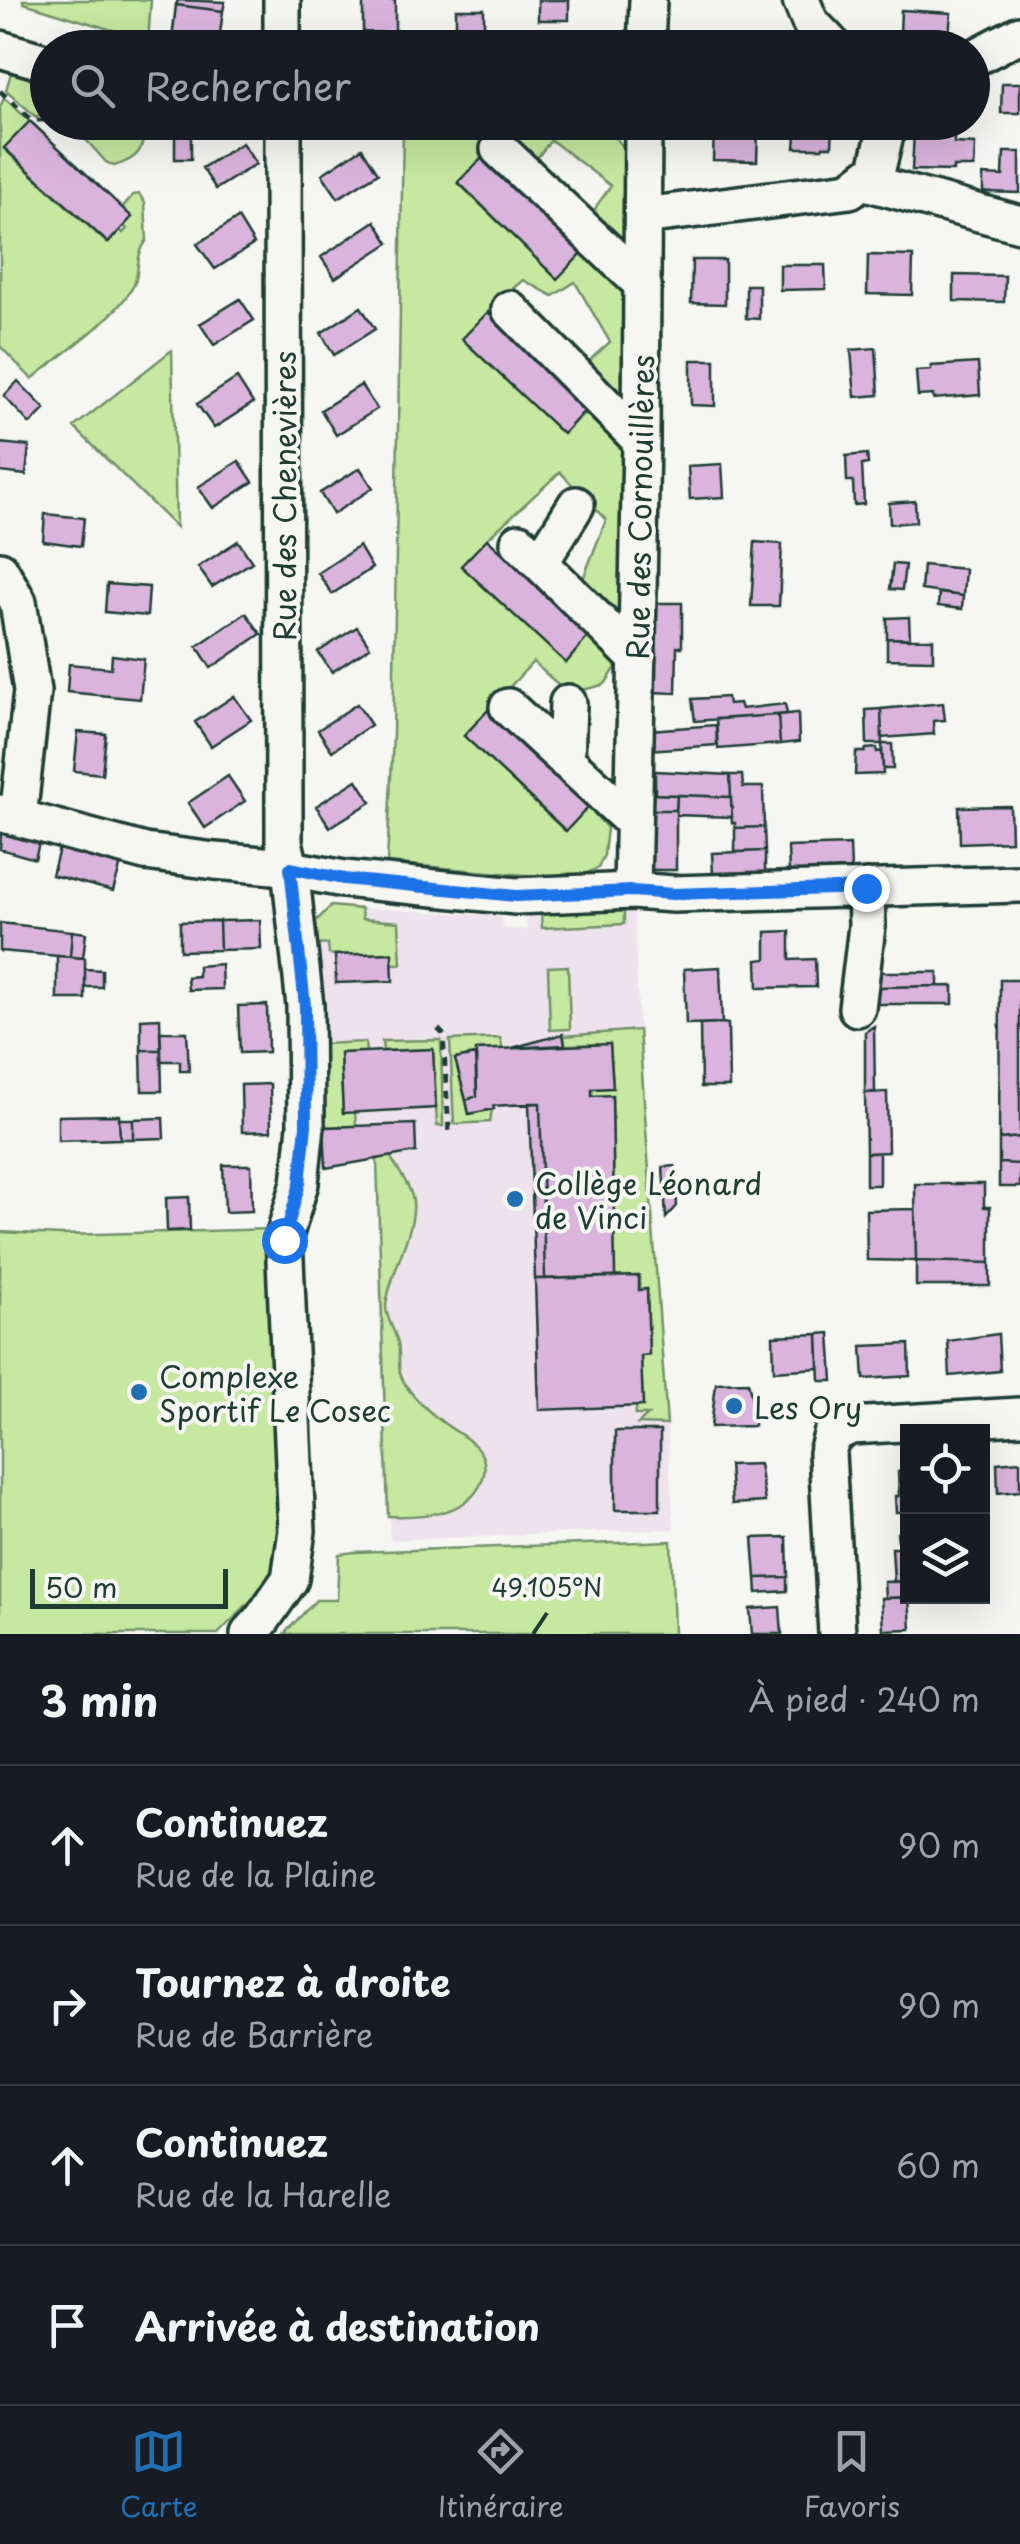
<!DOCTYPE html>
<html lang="fr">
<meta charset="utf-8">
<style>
:root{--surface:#171b24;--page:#20242c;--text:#f1f3f6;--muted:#9ea1a6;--line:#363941;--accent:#1f6fb2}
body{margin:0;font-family:"Playpen Sans",sans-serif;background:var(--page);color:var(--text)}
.controls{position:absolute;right:30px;bottom:30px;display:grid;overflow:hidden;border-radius:0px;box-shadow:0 10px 40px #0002}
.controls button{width:90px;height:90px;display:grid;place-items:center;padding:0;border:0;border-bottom:2px solid var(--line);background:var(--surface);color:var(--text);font:50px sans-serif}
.scale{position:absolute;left:30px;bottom:25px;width:198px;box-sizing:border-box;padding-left:10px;border:5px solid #1f3d34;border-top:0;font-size:28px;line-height:35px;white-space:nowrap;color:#1f3d34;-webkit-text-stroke:8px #f6f6f2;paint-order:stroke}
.stop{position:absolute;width:30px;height:30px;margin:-22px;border:8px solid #1a73e8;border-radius:50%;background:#fff}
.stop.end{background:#1a73e8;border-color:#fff;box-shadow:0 2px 10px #0008}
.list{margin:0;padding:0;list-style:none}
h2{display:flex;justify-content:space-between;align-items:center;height:130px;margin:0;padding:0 40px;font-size:42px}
h2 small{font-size:32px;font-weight:400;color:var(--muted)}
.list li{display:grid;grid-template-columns:65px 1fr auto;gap:30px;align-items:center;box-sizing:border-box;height:160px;padding:0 40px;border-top:2px solid var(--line)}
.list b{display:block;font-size:38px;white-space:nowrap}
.list p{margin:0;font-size:32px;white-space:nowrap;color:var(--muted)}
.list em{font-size:32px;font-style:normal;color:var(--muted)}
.icon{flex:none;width:55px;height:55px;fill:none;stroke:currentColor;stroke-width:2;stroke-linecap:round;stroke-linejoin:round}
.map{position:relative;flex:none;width:1020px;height:1634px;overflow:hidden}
.search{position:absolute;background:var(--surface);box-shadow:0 10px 40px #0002;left:30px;right:30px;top:30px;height:110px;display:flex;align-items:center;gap:25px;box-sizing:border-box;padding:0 35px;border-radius:55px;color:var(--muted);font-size:38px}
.sheet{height:770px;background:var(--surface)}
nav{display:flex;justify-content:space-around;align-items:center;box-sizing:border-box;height:140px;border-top:2px solid var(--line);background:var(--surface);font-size:28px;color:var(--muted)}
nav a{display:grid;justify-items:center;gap:5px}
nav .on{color:var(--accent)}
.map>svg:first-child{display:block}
</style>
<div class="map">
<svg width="1020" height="1634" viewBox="0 0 1020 1634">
<rect width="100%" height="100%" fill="#f6f6f2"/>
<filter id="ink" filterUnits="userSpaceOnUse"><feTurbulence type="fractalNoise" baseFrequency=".01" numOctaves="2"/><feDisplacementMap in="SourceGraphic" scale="20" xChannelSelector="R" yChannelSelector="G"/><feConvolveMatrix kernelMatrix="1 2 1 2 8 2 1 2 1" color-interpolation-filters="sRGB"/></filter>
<g filter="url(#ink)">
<path fill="#eee2ec" d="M331 906 501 916 503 928 527 930 526 915 624 911 634 913 639 1030 674 1529 390 1540 377 1160 326 1168 316 921Z"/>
<path fill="#c6e8a0" stroke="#72926a" stroke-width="2.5" d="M23 0H151L148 41 24 3Z
M11 73 47 84V110L36 117 6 90Z
M4 98 30 121 4 149 107 243 120 230 123 233 127 229 124 226 131 217 122 208 133 195 139 194 145 203 147 240C133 258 142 273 131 290 110 323 62 354 32 379L0 346V107Z
M71 123H144C145 149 139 159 114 166L106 162Z
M403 126H417L418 132H428L429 126H592C610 132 620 137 627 156L629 238 624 246 593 215 597 205 611 186 551 140 537 158 503 133 485 155 458 183 556 278 583 252 631 280 627 397 622 407 588 366 592 358 610 342 575 282 553 296 523 280 503 297 463 339 563 433 588 410 605 427 626 452 619 616 613 618 581 584 606 520 560 472 487 539 567 662 588 637 617 666 605 684C562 698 565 689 533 662L464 736 565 831 588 807 607 828 604 855 598 868 579 877 536 876 387 863 393 735Z
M172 350 176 527 74 427Z
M331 906 361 909 362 919 399 922 401 964H392L391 953 335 955 329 954 328 944 318 945 316 921Z
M624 911V924L542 928 541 913Z
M568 966 570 1029 550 1030 548 967Z
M639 1030 667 1425 638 1424 648 1415H635L637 1406 643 1405 641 1356 649 1355 647 1290H639L638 1276 615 1277 612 1096H592V1089L613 1087 610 1044 565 1045 564 1036Z
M500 1038 503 1049 476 1050 475 1055 455 1059 469 1114 492 1109 490 1122 454 1124 450 1040Z
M441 1040 443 1126H437L433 1049 383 1051 382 1041Z
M365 1042 366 1052 340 1054 343 1112H355L356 1126 326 1127 321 1044Z
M390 1156C397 1169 408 1182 412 1196 420 1225 388 1275 386 1307 386 1318 395 1331 398 1343 400 1352 398 1363 400 1373 406 1392 429 1412 445 1424 463 1437 489 1447 484 1474 475 1516 422 1517 388 1516L377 1159Z
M274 1229 281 1548 267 1584 218 1634H0V1232L61 1235Z
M671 1541 674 1634H284L316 1600H337L339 1554 354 1552Z"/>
<path fill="#dab4dd" stroke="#1f3d34" stroke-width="2.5" d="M178 0 225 2 223 11 176 5Z
M363 0H395V33L363 32Z
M538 0H569V20H538Z
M176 5 223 11 218 48H171Z
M456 9H484V48H456Z
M901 10 951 13 949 36 900 34Z
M1002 83H1020V113H1001Z
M30 121 132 217 108 243 4 148Z
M175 122H191V159H175Z
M797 122H833L832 146H823L822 148H795Z
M714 128 758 129 757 161 713 160Z
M914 132 954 133V143L975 144 974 167H953V171L912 170Z
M242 143 256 164 216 189 202 168Z
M362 148 378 173 338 198 322 174Z
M1004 152H1020V193L983 192V175L1003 176Z
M485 155 583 252 557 279 458 182Z
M238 218 254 244 215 269 197 244Z
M375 221 389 243 335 278 321 257Z
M868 255 913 256 912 295 867 294Z
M692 260H725V304L691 303Z
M780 265H825L826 289 780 290Z
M954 275 1005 276 1004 302 954 301Z
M746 285H759V319L746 318Z
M240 299 254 320 214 345 200 324Z
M361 307 375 329 334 355 321 333Z
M488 312 588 407 563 434 462 339Z
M876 348 879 395 855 397 851 350Z
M691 360H715V406L691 405Z
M978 363 980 395 933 399V395L918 396 916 371 931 370V366Z
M237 378 253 403 214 428 197 404Z
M18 381 45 409 30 424 4 396Z
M361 385 377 409 336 435 321 410Z
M0 443 29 446 26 475 0 472Z
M867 454 868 464 862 465 864 504 854 505 853 481H847L846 456Z
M239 461 253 482 213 508 198 487Z
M722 464 724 497 690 499 688 466Z
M360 468 373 488 333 514 320 493Z
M915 501 916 522 890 524 889 503Z
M45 514 84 518 81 546 43 541Z
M487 539 590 634 566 663 461 566Z
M238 541 252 562 212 587 198 567Z
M755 542 782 544 779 606H751Z
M359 546 372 568 332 594 318 573Z
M893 564 905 565 902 590 890 589Z
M923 565 965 569 963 596 921 590Z
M107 584 149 587 147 616 105 612Z
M939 593 963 596 962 609 938 606Z
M653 603H682V647H677L676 693 651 692Z
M246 613 261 634 211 668 197 646Z
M909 617 910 639 887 638V618Z
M357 627 370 647 332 672 318 652Z
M887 638 933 639V660L887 659Z
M112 655 144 659 140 699 67 692 69 664 111 668Z
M234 696 251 720 211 746 195 722Z
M727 697 728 704 739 703 741 709 785 704 787 714 695 721 692 699Z
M943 703 945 720 933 721 934 734 882 738 881 709Z
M357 704 371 725 332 751 318 730Z
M489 709 591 804 566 831 464 736Z
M881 709 882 744H867L866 710Z
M798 713 799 742 780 744 778 715Z
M778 715 780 744 718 749 716 719Z
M716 725 717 745 648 750 649 730Z
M78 732 106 734 102 774 74 771Z
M882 744H892L893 769H883Z
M877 748V752L882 751 883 774 855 775 856 752H865L866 749Z
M655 771 730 775 731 797 655 794Z
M730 775H742L743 787H763L764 827 735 828V823H732Z
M228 776 245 801 205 828 188 803Z
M357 780 371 802 330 827 316 806Z
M647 794 677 795 676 810H646Z
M677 795 731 797 732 817 676 815Z
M1010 806 1011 841 960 843 959 807Z
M646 810H676V870H645Z
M764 827 765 851 735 852V828Z
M1 833 39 843 35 859 0 849Z
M850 845 851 869 789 872 788 847Z
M59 849 121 864 113 891 52 875Z
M765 851V873L713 875 712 853Z
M260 920 261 949 220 950 219 921Z
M219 921 220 950 180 951V922Z
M0 923 72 931 70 957 0 951Z
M72 931 86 933 83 958 70 957Z
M790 931V960L815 959 816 987 758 988 757 960 766 959V932Z
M392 953 393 981 336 983 335 955Z
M57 956 85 958V999H57Z
M221 964 222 989 188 990 187 977 198 976V966Z
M720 967 722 1023 686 1024 684 969Z
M85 969 102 970V987H85Z
M878 972H938V986L876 987Z
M1000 980H1020V1137L999 1139Z
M953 986V1004H875L876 987Z
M267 1005 268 1052 240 1053 238 1006Z
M160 1018 161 1050H141V1019Z
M722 1023 728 1024 729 1087H701L700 1024Z
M874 1026 875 1092 865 1093V1032Z
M160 1032H187L189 1071H180V1061H161Z
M563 1034 565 1045 512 1048Z
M610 1044 613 1088 592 1089V1096L612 1095 615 1277 545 1279 540 1103 493 1106 494 1109 469 1114 466 1100 477 1096 476 1050Z
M433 1049 436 1108 343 1113 340 1053Z
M141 1050H161L162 1091H142Z
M475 1055 477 1096 466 1100 455 1059Z
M270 1084 271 1131 242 1132 241 1085Z
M887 1092 888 1152 866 1153 865 1093Z
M529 1103H540L545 1279H535Z
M119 1115 120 1139 58 1141V1116Z
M163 1118 164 1138 133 1139V1119Z
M119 1119H133V1139H120Z
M415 1124 416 1152 326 1168 324 1127Z
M1020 1137V1164L999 1163V1139Z
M866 1153H879V1185H866Z
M999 1163 1020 1164V1187H999Z
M223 1165H251L252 1211 225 1212Z
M675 1166 677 1206 666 1218 663 1167Z
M915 1184H984V1207H990V1263L916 1261Z
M189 1197 190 1230 167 1231 166 1198Z
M915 1209 916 1261 867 1260 866 1210Z
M916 1261 990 1263V1286H916Z
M639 1276V1290L647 1289 649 1355 641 1356 643 1406 539 1410 535 1279Z
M830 1333 833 1381H820L818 1334Z
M818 1334 819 1368 774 1371 773 1336Z
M998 1334 1000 1371 950 1376 948 1341Z
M909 1344 910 1376 864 1379 862 1346Z
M748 1382 754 1409V1426L711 1427 716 1383Z
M615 1431H660V1510H615Z
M1020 1461V1491L998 1493 997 1463Z
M759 1464 765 1502 732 1504 729 1465Z
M908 1471V1512H896L895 1496H899L898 1472Z
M897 1533H908V1581L894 1582 892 1548H899Z
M787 1537 788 1577 756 1578 753 1538Z
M787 1577V1591L757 1593 756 1578Z
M908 1581V1596L917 1597 885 1598 884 1582Z
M909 1597 911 1629 883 1630 881 1598Z
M780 1607 782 1634H752L750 1609Z"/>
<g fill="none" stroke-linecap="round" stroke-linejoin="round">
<defs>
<path id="minor" d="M282 0V48
M801 0 810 22 835 48
M646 48 648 0
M0 49 48 63
M972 59 1020 34
M499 149 643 285
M862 181 1020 224
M643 216 850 190 877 169 888 122
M510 309 641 441
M519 542 637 659
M540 563 576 505
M0 570 18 602 32 691 18 818
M508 707 633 822
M566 761 568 703
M0 813 145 852 215 861 274 866 344 879 516 896 632 891 673 894 1020 884
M632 891 641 441 643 122
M857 1008 867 926 866 888
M249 1634 261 1621 290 1579 297 1531 284 1237 300 1183 306 1126 305 1006 290 868 284 842 283 122
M837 1634 827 1453 832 1435 851 1426 1020 1416"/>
</defs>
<use href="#minor" stroke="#1f3d34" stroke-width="42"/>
<path stroke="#1f3d34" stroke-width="5" stroke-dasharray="8 8" stroke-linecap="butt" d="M0 91 32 120H48
M438 1029 443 1034 449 1131"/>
<use href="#minor" stroke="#f6f6f2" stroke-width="35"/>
</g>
</g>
<g fill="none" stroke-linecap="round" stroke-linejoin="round" filter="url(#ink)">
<path stroke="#1a73e8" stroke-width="12" d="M284 1240 300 1183 306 1126 305 1006 290 868 344 879 516 896 632 891 673 894 866 888"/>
</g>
<path fill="none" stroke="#1f3d34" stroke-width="4" d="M533 1634 547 1613"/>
<g fill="#1f6fb2" stroke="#f6f6f2" stroke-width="4">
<circle cx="515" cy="1199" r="10"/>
<circle cx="139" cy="1392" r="10"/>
<circle cx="734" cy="1406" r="10"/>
</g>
<g text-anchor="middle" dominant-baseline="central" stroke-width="8" stroke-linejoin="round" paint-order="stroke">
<g font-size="30" fill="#1f3d34" stroke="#f6f6f2">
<text transform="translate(283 496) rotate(-90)">Rue des Chenevières</text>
<text transform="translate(639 507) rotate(-89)">Rue des Cornouillères</text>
</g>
<g font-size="30" fill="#1f3d34" stroke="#f6f6f2" text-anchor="start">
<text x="535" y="1182">Collège Léonard<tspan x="535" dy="34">de Vinci</tspan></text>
<text x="159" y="1375">Complexe<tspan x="159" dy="34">Sportif Le Cosec</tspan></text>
<text x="754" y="1406">Les Ory</text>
</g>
</g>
<g font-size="25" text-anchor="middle" fill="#1f3d34" stroke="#f6f6f2" stroke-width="8" stroke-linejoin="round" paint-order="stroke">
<text x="547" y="1597">49.105°N</text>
</g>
</svg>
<div class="controls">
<button><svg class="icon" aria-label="locate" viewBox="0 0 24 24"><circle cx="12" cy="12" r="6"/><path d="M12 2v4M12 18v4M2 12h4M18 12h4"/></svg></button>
<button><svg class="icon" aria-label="layers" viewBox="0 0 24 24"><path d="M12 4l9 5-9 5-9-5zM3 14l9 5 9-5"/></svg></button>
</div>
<div class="scale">50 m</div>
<div class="stop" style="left:284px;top:1240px"></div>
<div class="stop end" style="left:866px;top:888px"></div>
<div class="search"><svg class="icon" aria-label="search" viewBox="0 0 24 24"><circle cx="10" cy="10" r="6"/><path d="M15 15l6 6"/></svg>Rechercher</div>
</div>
<section class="sheet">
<h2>3 min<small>À pied · 240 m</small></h2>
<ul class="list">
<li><svg class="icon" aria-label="ahead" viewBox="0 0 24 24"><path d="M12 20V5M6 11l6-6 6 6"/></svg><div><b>Continuez</b><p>Rue de la Plaine</p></div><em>90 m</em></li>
<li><svg class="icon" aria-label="right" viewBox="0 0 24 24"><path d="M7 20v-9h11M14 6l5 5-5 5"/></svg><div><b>Tournez à droite</b><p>Rue de Barrière</p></div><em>90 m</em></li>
<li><svg class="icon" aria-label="ahead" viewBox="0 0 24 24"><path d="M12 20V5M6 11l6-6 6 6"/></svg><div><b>Continuez</b><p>Rue de la Harelle</p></div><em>60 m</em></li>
<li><svg class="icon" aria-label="arrive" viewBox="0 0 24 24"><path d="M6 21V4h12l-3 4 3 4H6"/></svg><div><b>Arrivée à destination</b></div></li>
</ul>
</section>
<nav>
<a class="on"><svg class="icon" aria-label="map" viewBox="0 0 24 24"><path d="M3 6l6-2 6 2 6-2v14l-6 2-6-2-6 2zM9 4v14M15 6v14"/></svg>Carte</a>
<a><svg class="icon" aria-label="directions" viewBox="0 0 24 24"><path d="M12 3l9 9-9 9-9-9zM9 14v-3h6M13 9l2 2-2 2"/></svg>Itinéraire</a>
<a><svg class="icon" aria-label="saved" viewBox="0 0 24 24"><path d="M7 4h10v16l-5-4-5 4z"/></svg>Favoris</a>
</nav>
